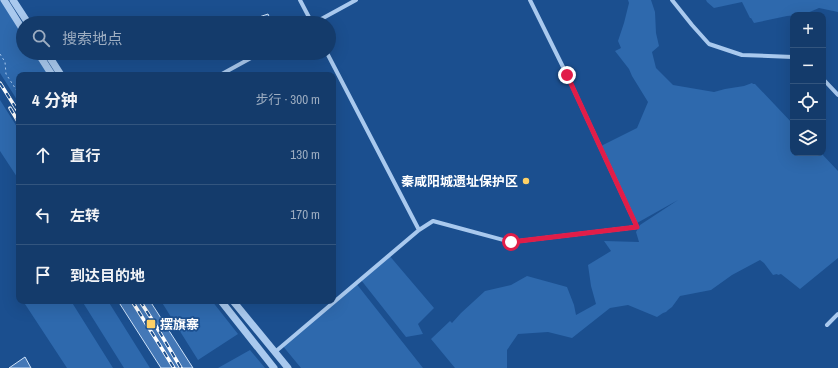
<!DOCTYPE html>
<html lang="zh">
<meta charset="utf-8">
<style>
:root{--surface:#143b6b;--page:#214673;--text:#f1f3f6;--muted:#9dadc1;--line:#33557e}
body{margin:0;font-family:"Archivo Narrow","Noto Sans SC",sans-serif;background:var(--page);color:var(--text)}
.controls{position:absolute;right:12px;top:12px;display:grid;overflow:hidden;border-radius:8px;box-shadow:0 4px 16px #0002}
.controls button{width:36px;height:36px;display:grid;place-items:center;padding:0;border:0;border-bottom:1px solid var(--line);background:var(--surface);color:var(--text);font:20px sans-serif}
.stop{position:absolute;width:12px;height:12px;margin:-9px;border:3px solid #e11d48;border-radius:50%;background:#fff}
.stop.end{background:#e11d48;border-color:#fff;box-shadow:0 1px 4px #0008}
.list{margin:0;padding:0;list-style:none}
h2{display:flex;justify-content:space-between;align-items:center;height:52px;margin:0;padding:0 16px;font-size:17px}
h2 small{font-size:13px;font-weight:400;color:var(--muted)}
.list li{display:grid;grid-template-columns:26px 1fr auto;gap:12px;align-items:center;box-sizing:border-box;height:60px;padding:0 16px;border-top:1px solid var(--line)}
.list b{display:block;font-size:15px;white-space:nowrap}
.list em{font-size:13px;font-style:normal;color:var(--muted)}
.icon{flex:none;width:22px;height:22px;fill:none;stroke:currentColor;stroke-width:2;stroke-linecap:round;stroke-linejoin:round}
.map{position:relative;flex:none;width:838px;height:368px;overflow:hidden}
.search{position:absolute;background:var(--surface);box-shadow:0 4px 16px #0002;left:16px;top:16px;width:320px;height:44px;display:flex;align-items:center;gap:10px;box-sizing:border-box;padding:0 14px;border-radius:22px;color:var(--muted);font-size:15px}
.panel{position:absolute;background:var(--surface);box-shadow:0 4px 16px #0002;left:16px;top:72px;width:320px;height:232px;border-radius:8px}
.map>svg:first-child{display:block}
</style>
<div class="map">
<svg width="838" height="368" viewBox="0 0 838 368">
<rect width="100%" height="100%" fill="#1b4f8f"/>
<path fill="#2e69ad" d="M0 0H1L23 33V53H36L50 75H19V103L0 73Z
M628 0H651L655 12 656 33 659 46 652 52 656 68 673 85 714 92 725 89 744 86 752 83 753 84H755L793 124V153H821L838 171V258L800 289 781 274 778 275 777 274 773 275 764 263 760 260 732 275 711 290 680 296 672 307 668 310 666 312 663 313 657 317 628 305 610 308 572 338 548 332 518 334 507 350V368H455L431 339 450 321 452 323 461 313 485 291 511 285 527 276 567 287 574 305 576 315 596 304 591 286 588 265 611 251 604 241 639 242 636 232 640 225 678 200 637 223 629 209 601 146 637 128 648 102 632 76 629 69 615 51 621 48 618 41 624 23 629 3Z
M706 0H838V12L819 8 805 14 787 16 754 23 751 18H750L742 2 714 8 707 2Z
M0 100 19 130V180L0 151Z
M388 254 434 308 418 324 423 334 406 337 361 280Z
M355 282 423 368H301L282 345Z
M23 301H71L113 368H67Z
M82 301H108L150 368H124Z
M161 301H212L238 334 198 360Z
M250 350 265 368H218Z"/>
<path fill="#4478b7" stroke="#cfe3fa" d="M268 14 272 23H244V22Z
M118 301H150L193 368H161Z
M25 357 31 368H9Z"/>
<g fill="none" stroke-linecap="round" stroke-linejoin="round">
<path stroke="#a9c9ee" stroke-width="1" stroke-dasharray="2 3" stroke-linecap="butt" d="M0 54 5 62 6 74 19 94"/>
<path stroke="#a9c9ee" stroke-width="4" d="M300 0 312 23
M672 0 692 25 709 44 742 55 793 57
M314 23 356 0
M220 75 260 53
M823 79 838 95
M419 230 433 221 511 242 637 227 567 75 530 0
M827 325 838 314
M275 352 419 230 327 53"/>
<path stroke="#a9c9ee" stroke-width="7" d="M4 0 23 30
M13 0 28 23
M38 53 52 75
M47 53 61 75
M221 301 274 368
M233 301 288 368"/>
<defs>
<path id="rail" d="M0 83 19 113
M10 108 19 123
M132 301 174 368
M140 301 153 321 181 368"/>
</defs>
<use href="#rail" stroke="#fff" stroke-width="3.5"/>
<use href="#rail" stroke="#1b4f8f" stroke-width="2" stroke-dasharray="6" stroke-linecap="butt"/>
</g>
<g fill="none" stroke-linecap="round" stroke-linejoin="round">
<path stroke="#e11d48" stroke-width="5" d="M511 242 637 227 567 75"/>
</g>
<g fill="#ffd166" stroke="#1b4f8f" stroke-width="1.5">
<circle cx="526" cy="181" r="4"/>
<rect x="146" y="319" width="10" height="10" rx="2"/>
</g>
<g text-anchor="middle" dominant-baseline="central" stroke-width="3.5" stroke-linejoin="round" paint-order="stroke">
<g font-size="13" font-weight="bold" fill="#fff" stroke="#1b4f8f" text-anchor="end">
<text x="518" y="181">秦咸阳城遗址保护区</text>
<text x="160" y="324" text-anchor="start">摆旗寨</text>
</g>
</g>
</svg>
<div class="controls">
<button>+</button>
<button>−</button>
<button><svg class="icon" aria-label="locate" viewBox="0 0 24 24"><circle cx="12" cy="12" r="6"/><path d="M12 2v4M12 18v4M2 12h4M18 12h4"/></svg></button>
<button><svg class="icon" aria-label="layers" viewBox="0 0 24 24"><path d="M12 4l9 5-9 5-9-5zM3 14l9 5 9-5"/></svg></button>
</div>
<div class="stop" style="left:511px;top:242px"></div>
<div class="stop end" style="left:567px;top:75px"></div>
<div class="search"><svg class="icon" aria-label="search" viewBox="0 0 24 24"><circle cx="10" cy="10" r="6"/><path d="M15 15l6 6"/></svg>搜索地点</div>
<section class="panel">
<h2>4 分钟<small>步行 · 300 m</small></h2>
<ul class="list">
<li><svg class="icon" aria-label="ahead" viewBox="0 0 24 24"><path d="M12 20V5M6 11l6-6 6 6"/></svg><div><b>直行</b></div><em>130 m</em></li>
<li><svg class="icon" aria-label="left" viewBox="0 0 24 24"><path d="M17 20v-9H6M10 6l-5 5 5 5"/></svg><div><b>左转</b></div><em>170 m</em></li>
<li><svg class="icon" aria-label="arrive" viewBox="0 0 24 24"><path d="M6 21V4h12l-3 4 3 4H6"/></svg><div><b>到达目的地</b></div></li>
</ul>
</section>
</div>
